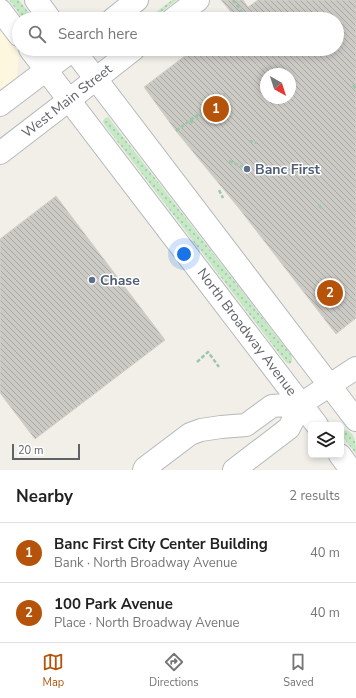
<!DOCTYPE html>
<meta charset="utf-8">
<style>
:root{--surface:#fff;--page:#f2f2f2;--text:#222;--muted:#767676;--line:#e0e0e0;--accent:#b45309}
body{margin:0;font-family:"Nunito Sans",sans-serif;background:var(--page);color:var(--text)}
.controls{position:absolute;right:12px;bottom:12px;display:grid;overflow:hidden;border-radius:6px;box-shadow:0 2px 6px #0003}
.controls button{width:36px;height:36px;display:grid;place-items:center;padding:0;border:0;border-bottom:1px solid var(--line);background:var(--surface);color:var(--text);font:20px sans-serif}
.compass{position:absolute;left:260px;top:68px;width:36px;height:36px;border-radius:50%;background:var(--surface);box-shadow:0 2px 6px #0003;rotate:141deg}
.scale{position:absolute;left:12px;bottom:10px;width:68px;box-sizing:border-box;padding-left:4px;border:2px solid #5f6368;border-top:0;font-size:11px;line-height:14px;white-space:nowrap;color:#5f6368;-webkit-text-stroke:3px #fff;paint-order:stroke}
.you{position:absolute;left:184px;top:254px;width:14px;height:14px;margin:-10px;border:3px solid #fff;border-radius:50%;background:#1a73e8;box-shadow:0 0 0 6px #1a73e833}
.badge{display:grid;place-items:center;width:26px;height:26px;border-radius:50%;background:var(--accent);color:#fff;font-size:13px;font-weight:700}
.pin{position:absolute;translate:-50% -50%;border:2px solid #fff;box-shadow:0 1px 4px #0006}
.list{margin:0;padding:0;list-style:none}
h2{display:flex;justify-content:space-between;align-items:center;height:52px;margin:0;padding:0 16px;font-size:17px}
h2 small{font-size:13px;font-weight:400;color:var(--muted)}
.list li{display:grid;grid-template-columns:26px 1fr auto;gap:12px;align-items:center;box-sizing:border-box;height:60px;padding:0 16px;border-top:1px solid var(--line)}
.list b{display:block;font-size:15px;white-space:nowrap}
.list p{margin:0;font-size:13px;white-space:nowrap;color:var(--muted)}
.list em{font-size:13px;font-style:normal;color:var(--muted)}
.icon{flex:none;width:22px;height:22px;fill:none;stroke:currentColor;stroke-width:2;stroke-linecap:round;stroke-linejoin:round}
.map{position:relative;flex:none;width:356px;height:470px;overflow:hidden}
.search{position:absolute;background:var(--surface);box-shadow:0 2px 6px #0003;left:12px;right:12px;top:12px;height:44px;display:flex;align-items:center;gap:10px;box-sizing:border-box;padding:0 14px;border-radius:22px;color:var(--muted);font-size:15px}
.sheet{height:172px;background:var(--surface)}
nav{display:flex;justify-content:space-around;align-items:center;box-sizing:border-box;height:56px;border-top:1px solid var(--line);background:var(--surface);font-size:11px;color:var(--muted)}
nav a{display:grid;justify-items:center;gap:2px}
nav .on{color:var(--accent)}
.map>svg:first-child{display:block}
</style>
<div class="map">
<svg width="356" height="470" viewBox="0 0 356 470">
<defs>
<pattern id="grass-dots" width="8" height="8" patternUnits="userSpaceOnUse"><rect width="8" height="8" fill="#c5e8c5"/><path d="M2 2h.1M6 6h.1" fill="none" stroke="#a3c0a4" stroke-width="1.8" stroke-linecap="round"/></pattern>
<pattern id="building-back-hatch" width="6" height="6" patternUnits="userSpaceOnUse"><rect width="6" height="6" fill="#cccac5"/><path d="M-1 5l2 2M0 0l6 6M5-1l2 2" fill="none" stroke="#a9a8a4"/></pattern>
</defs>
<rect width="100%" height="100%" fill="#f1efe8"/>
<path fill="#fef7e0" d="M0 28 19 54 17 77 0 89Z"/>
<path fill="url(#grass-dots)" d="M9 0H19L34 19H23Z
M172 0H177L152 19H147Z
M108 117 292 356V361L290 364 287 363 284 360 104 124 103 121 105 118Z
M346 430C356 433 356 445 356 454L342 436 343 432Z"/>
<path fill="url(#building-back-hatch)" stroke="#d6d1c6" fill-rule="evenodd" d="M221 0H243L248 7 258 0H356V318L336 334 238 207 176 131 144 87 194 49H337V19H233L235 17ZM266 74H290V98H266Z
M56 196 165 340 35 439 0 393V239Z"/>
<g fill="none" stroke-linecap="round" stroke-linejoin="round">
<defs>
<path id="tertiary" d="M36 0 50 19
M0 10 19 35
M30 49 317 425
M73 49 356 420
M340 455 351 470
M144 470 145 468 190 434 201 430 221 427 246 425 272 406 301 404
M234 470 289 428 301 404 356 368"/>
<path id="secondary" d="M113 19 137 0
M173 19 198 0
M0 105 74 49
M0 153 69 100 134 49"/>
</defs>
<use href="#tertiary" stroke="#b5b8bc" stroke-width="24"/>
<use href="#secondary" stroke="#b6babf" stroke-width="24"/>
<path stroke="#9cc7a9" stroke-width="2.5" stroke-dasharray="4 2" stroke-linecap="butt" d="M233 0 247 19
M353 85 356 89
M201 112 203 117
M196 116 198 120
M190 120 193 124
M176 131 225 94
M249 141 257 143
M229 161 247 169
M219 190 223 198
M319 205 322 209
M197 362 208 352 219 367"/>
<use href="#tertiary" stroke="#fff" stroke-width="22"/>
<use href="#secondary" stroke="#fff" stroke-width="22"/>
</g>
<g fill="#5c6f8a" stroke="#fff" stroke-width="1.5">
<circle cx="247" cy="169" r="4"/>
<circle cx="92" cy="280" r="4"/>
</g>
<g text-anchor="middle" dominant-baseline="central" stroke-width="3" stroke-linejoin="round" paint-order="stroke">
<g font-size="14" fill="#5f6368" stroke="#fff">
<text transform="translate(67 101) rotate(-38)">West Main Street</text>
<text transform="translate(247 332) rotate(53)">North Broadway Avenue</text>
</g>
<g font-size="14" font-weight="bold" fill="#4e5e75" stroke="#fff" text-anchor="start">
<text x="255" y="169">Banc First</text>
<text x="100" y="280">Chase</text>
</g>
</g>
</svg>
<div class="controls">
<button><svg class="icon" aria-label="layers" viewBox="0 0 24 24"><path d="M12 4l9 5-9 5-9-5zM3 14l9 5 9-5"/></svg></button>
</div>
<svg class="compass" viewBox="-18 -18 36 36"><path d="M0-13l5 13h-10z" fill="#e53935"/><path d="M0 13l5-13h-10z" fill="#767676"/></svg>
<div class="scale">20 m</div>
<div class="you"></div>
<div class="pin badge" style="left:216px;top:109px">1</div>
<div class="pin badge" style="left:330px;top:293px">2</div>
<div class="search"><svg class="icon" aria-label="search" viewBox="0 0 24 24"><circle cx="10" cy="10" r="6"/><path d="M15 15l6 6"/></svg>Search here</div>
</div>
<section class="sheet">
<h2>Nearby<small>2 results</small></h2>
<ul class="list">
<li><span class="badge">1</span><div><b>Banc First City Center Building</b><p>Bank · North Broadway Avenue</p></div><em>40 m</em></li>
<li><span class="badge">2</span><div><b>100 Park Avenue</b><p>Place · North Broadway Avenue</p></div><em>40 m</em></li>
</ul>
</section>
<nav>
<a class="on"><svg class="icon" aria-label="map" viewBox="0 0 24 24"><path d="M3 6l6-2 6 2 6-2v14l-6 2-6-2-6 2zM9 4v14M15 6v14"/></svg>Map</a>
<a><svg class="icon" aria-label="directions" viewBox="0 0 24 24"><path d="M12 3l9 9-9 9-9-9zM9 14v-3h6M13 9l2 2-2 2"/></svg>Directions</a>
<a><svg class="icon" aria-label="saved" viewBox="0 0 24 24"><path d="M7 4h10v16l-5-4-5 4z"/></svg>Saved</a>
</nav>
